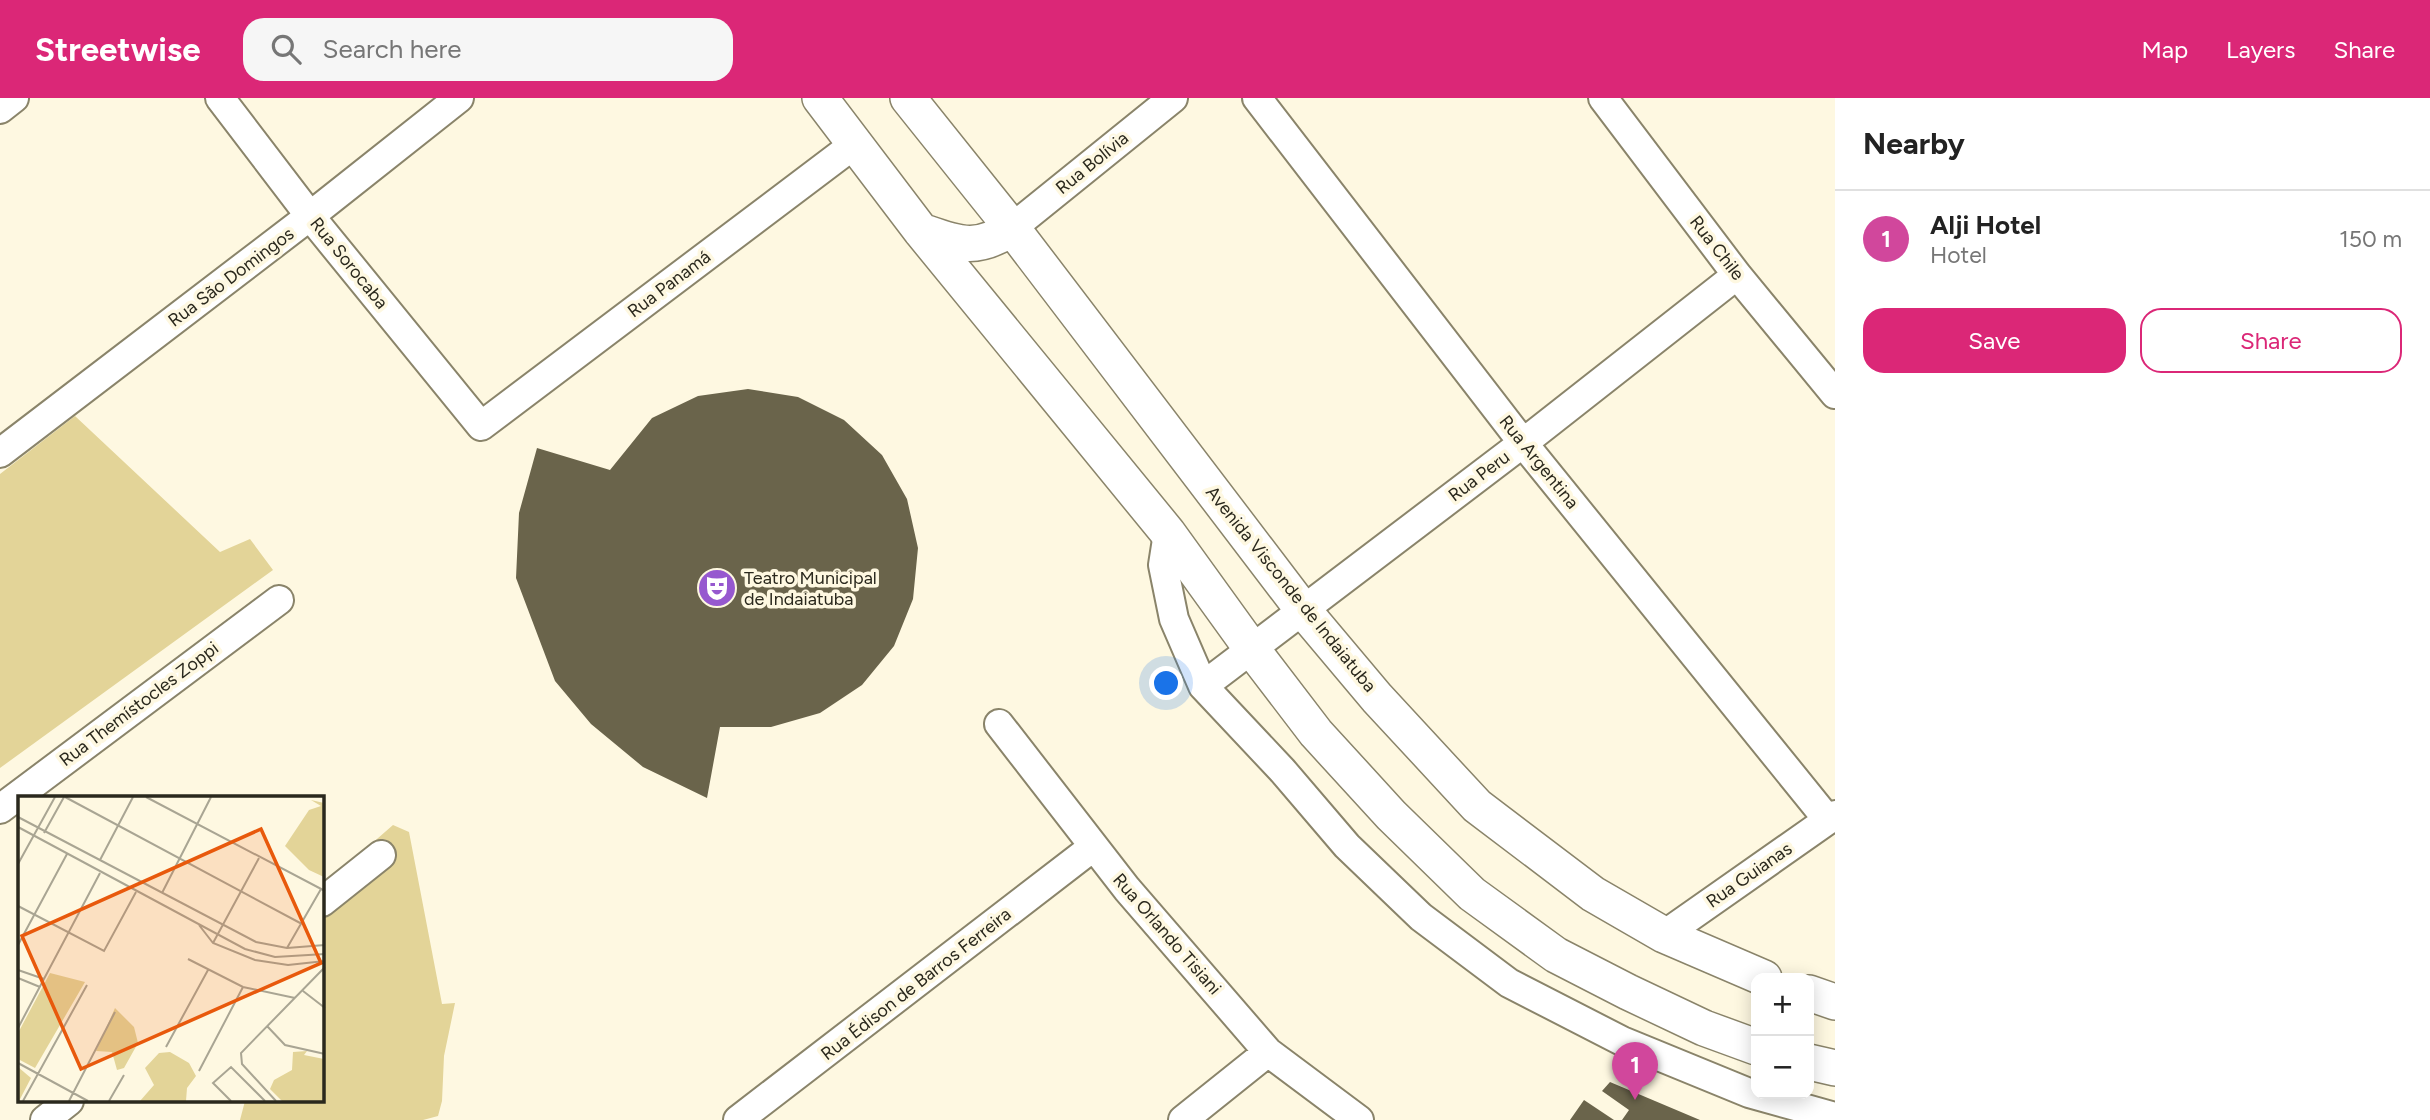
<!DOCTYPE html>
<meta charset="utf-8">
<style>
:root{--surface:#fff;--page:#f6f6f6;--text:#222;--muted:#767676;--line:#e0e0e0;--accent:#db2777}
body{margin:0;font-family:Figtree,sans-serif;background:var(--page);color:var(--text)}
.controls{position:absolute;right:21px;bottom:21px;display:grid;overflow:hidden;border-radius:14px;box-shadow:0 4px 18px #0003}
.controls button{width:63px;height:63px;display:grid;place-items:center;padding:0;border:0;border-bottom:2px solid var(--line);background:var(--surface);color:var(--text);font:35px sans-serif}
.you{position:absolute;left:1167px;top:586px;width:24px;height:24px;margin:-18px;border:5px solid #fff;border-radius:50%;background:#1a73e8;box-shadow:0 0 0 10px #1a73e833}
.badge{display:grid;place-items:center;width:46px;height:46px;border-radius:50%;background:var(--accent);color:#fff;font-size:23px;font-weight:700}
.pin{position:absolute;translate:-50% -58px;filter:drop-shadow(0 2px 4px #0008)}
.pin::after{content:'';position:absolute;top:37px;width:24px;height:21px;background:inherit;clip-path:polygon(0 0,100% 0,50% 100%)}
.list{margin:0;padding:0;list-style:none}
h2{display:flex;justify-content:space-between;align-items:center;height:91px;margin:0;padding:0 28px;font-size:30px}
h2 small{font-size:23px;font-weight:400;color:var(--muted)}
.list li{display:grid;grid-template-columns:46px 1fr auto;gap:21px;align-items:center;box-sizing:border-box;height:98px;padding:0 28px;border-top:2px solid var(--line)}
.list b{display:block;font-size:26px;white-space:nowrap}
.list p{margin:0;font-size:23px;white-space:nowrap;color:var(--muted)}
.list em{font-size:23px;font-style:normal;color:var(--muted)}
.actions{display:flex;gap:14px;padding:21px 28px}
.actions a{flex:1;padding:16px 0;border:2px solid var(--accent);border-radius:21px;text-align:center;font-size:24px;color:var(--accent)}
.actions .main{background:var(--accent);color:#fff}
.icon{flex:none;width:38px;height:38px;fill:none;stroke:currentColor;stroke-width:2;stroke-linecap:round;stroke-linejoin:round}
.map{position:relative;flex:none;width:1835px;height:1022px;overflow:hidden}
header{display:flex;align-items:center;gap:42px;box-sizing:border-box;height:98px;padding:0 35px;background:var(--accent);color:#fff}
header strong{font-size:33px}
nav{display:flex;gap:38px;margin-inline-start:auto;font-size:24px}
.search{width:490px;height:63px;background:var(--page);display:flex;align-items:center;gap:18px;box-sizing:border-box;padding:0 24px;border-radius:21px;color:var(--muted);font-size:26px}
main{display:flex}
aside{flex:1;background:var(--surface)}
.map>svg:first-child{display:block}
</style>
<header>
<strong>Streetwise</strong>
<div class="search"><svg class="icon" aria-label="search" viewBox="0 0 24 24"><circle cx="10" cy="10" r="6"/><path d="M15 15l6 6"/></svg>Search here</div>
<nav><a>Map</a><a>Layers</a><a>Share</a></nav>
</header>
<main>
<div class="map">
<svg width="1835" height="1022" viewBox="0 0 1835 1022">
<rect width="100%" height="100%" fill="#fef8e1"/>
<path fill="#e3d498" d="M75 318 220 454 250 441 273 472 0 670V376Z
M393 727 409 734 442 906 455 905 444 958 442 1003 438 1018 423 1022H240L245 1003H322V789Z"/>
<path fill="#6a644b" d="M748 291 798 299 844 322 882 357 907 401 918 450 913 501 894 548 862 587 820 615 771 629H720L707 700 643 669 591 626 555 583 516 480 519 415 537 350 610 372 652 320 698 298Z
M1610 984 1700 1022H1622L1629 1012 1602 993Z
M1584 1002 1614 1022H1570Z"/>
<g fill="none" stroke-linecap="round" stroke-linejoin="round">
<defs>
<path id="minor" d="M220 0 310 118 481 328 856 45
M1257 0 1523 345 1828 722
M1603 0 1737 177 1835 296
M0 11 14 0
M1012 130 1173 0
M0 355 310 118 459 0
M1168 435 1163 467 1174 521 1203 588 1282 672 1347 748 1421 819 1509 885 1622 943 1749 995 1835 1019
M1203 588 1523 345 1737 177
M999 626 1127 791 1268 954 1359 1022
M0 711 279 502
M322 804 381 757
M1664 837 1835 717
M45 1022 69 1003
M738 1022 1093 749
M1183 1022 1268 954"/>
<path id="major" d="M820 0 921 133 1168 435 1251 550 1316 635 1391 717 1472 796 1556 857 1628 894 1704 930 1756 949
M908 0 1012 130 1303 512 1377 600 1477 708 1593 796 1664 837 1764 880
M921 133C959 146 976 154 1012 130
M1809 895 1835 904
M1809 964 1835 970"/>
</defs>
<use href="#minor" stroke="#8a846a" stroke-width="32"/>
<use href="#major" stroke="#8a846a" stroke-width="38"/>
<use href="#minor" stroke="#fff" stroke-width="28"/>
<use href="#major" stroke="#fff" stroke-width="35"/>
</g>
<defs>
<symbol id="theatre-disc" viewBox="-11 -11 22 22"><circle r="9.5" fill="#9658cf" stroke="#fef8e1"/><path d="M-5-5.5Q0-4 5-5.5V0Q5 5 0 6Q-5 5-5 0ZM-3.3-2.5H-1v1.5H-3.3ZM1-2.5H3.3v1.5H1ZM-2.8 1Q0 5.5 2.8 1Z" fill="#fff"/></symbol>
</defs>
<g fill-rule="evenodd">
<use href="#theatre-disc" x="695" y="468" width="44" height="44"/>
</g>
<g text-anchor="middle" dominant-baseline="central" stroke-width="7" stroke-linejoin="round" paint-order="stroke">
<g font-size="18" fill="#2a281d" stroke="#fef8e1">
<text transform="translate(1092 65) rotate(-39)">Rua Bolívia</text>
<text transform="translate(1717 150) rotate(52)">Rua Chile</text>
<text transform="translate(349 165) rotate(51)">Rua Sorocaba</text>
<text transform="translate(231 179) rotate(-37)">Rua São Domingos</text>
<text transform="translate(669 186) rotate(-37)">Rua Panamá</text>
<text transform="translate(1539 364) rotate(51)">Rua Argentina</text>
<text transform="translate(1479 378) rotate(-37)">Rua Peru</text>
<text transform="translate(1291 491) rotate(51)">Avenida Visconde de Indaiatuba</text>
<text transform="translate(139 606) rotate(-37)">Rua Themístocles Zoppi</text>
<text transform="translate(1749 777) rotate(-35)">Rua Guianas</text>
<text transform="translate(1167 836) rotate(49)">Rua Orlando Tisiani</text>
<text transform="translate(916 886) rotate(-38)">Rua Édison de Barros Ferreira</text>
</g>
<g font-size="18" fill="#2a281d" stroke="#fef8e1" text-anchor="start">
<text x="744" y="480">Teatro Municipal<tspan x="744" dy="21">de Indaiatuba</tspan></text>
</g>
</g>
<g transform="translate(18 698)">
<rect width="306" height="306" fill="#fef8e1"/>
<path d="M293 4 306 7V81L291 74 267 50 291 14 303 10ZM32 177 67 186 17 272 0 263V237ZM97 212 116 231 120 247 106 272 99 274 94 256 78 255ZM289 255 286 259 306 263V305H264L252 293 256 284 274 274 275 256ZM152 256 171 267 178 280 169 292 168 305H122L136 289 127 272 141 257ZM0 271 13 282 1 305H0Z" fill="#e3d498"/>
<path fill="none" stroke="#a9a593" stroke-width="2" d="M47 1 284 128M128 1 307 95M0 21 238 146 269 152 307 149M0 31 227 153 257 161 307 158M26 37 46 1M16 39 37 1M82 64 115 1M0 68 16 39M144 97 193 1M0 110 86 155 118 96M181 129 195 147 237 164 270 169 307 165M195 147 241 62M0 149 49 58M269 152 303 93M170 163 225 191 277 202M0 174 26 183M0 182 22 191M285 195 307 212M249 230 267 249 307 258M0 232 82 77M148 251 190 174M0 267 70 305M181 275 225 191M5 305 69 189M51 305 97 216M91 305 106 279M213 305 195 287 213 271 247 305M258 305 224 268 223 257 307 171"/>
<path fill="#e8590c" fill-opacity="0.15" stroke="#e8590c" stroke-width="3.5" d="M243 33 303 167 63 273 4 140Z"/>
<rect width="306" height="306" fill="none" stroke="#2a281d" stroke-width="3.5"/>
</g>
</svg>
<div class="controls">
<button>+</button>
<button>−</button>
</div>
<div class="you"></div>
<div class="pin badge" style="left:1635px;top:1002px;background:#d1479c">1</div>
</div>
<aside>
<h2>Nearby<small></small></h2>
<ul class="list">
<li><span class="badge" style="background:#d1479c">1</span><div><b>Alji Hotel</b><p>Hotel</p></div><em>150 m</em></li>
</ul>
<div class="actions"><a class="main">Save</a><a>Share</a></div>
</aside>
</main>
